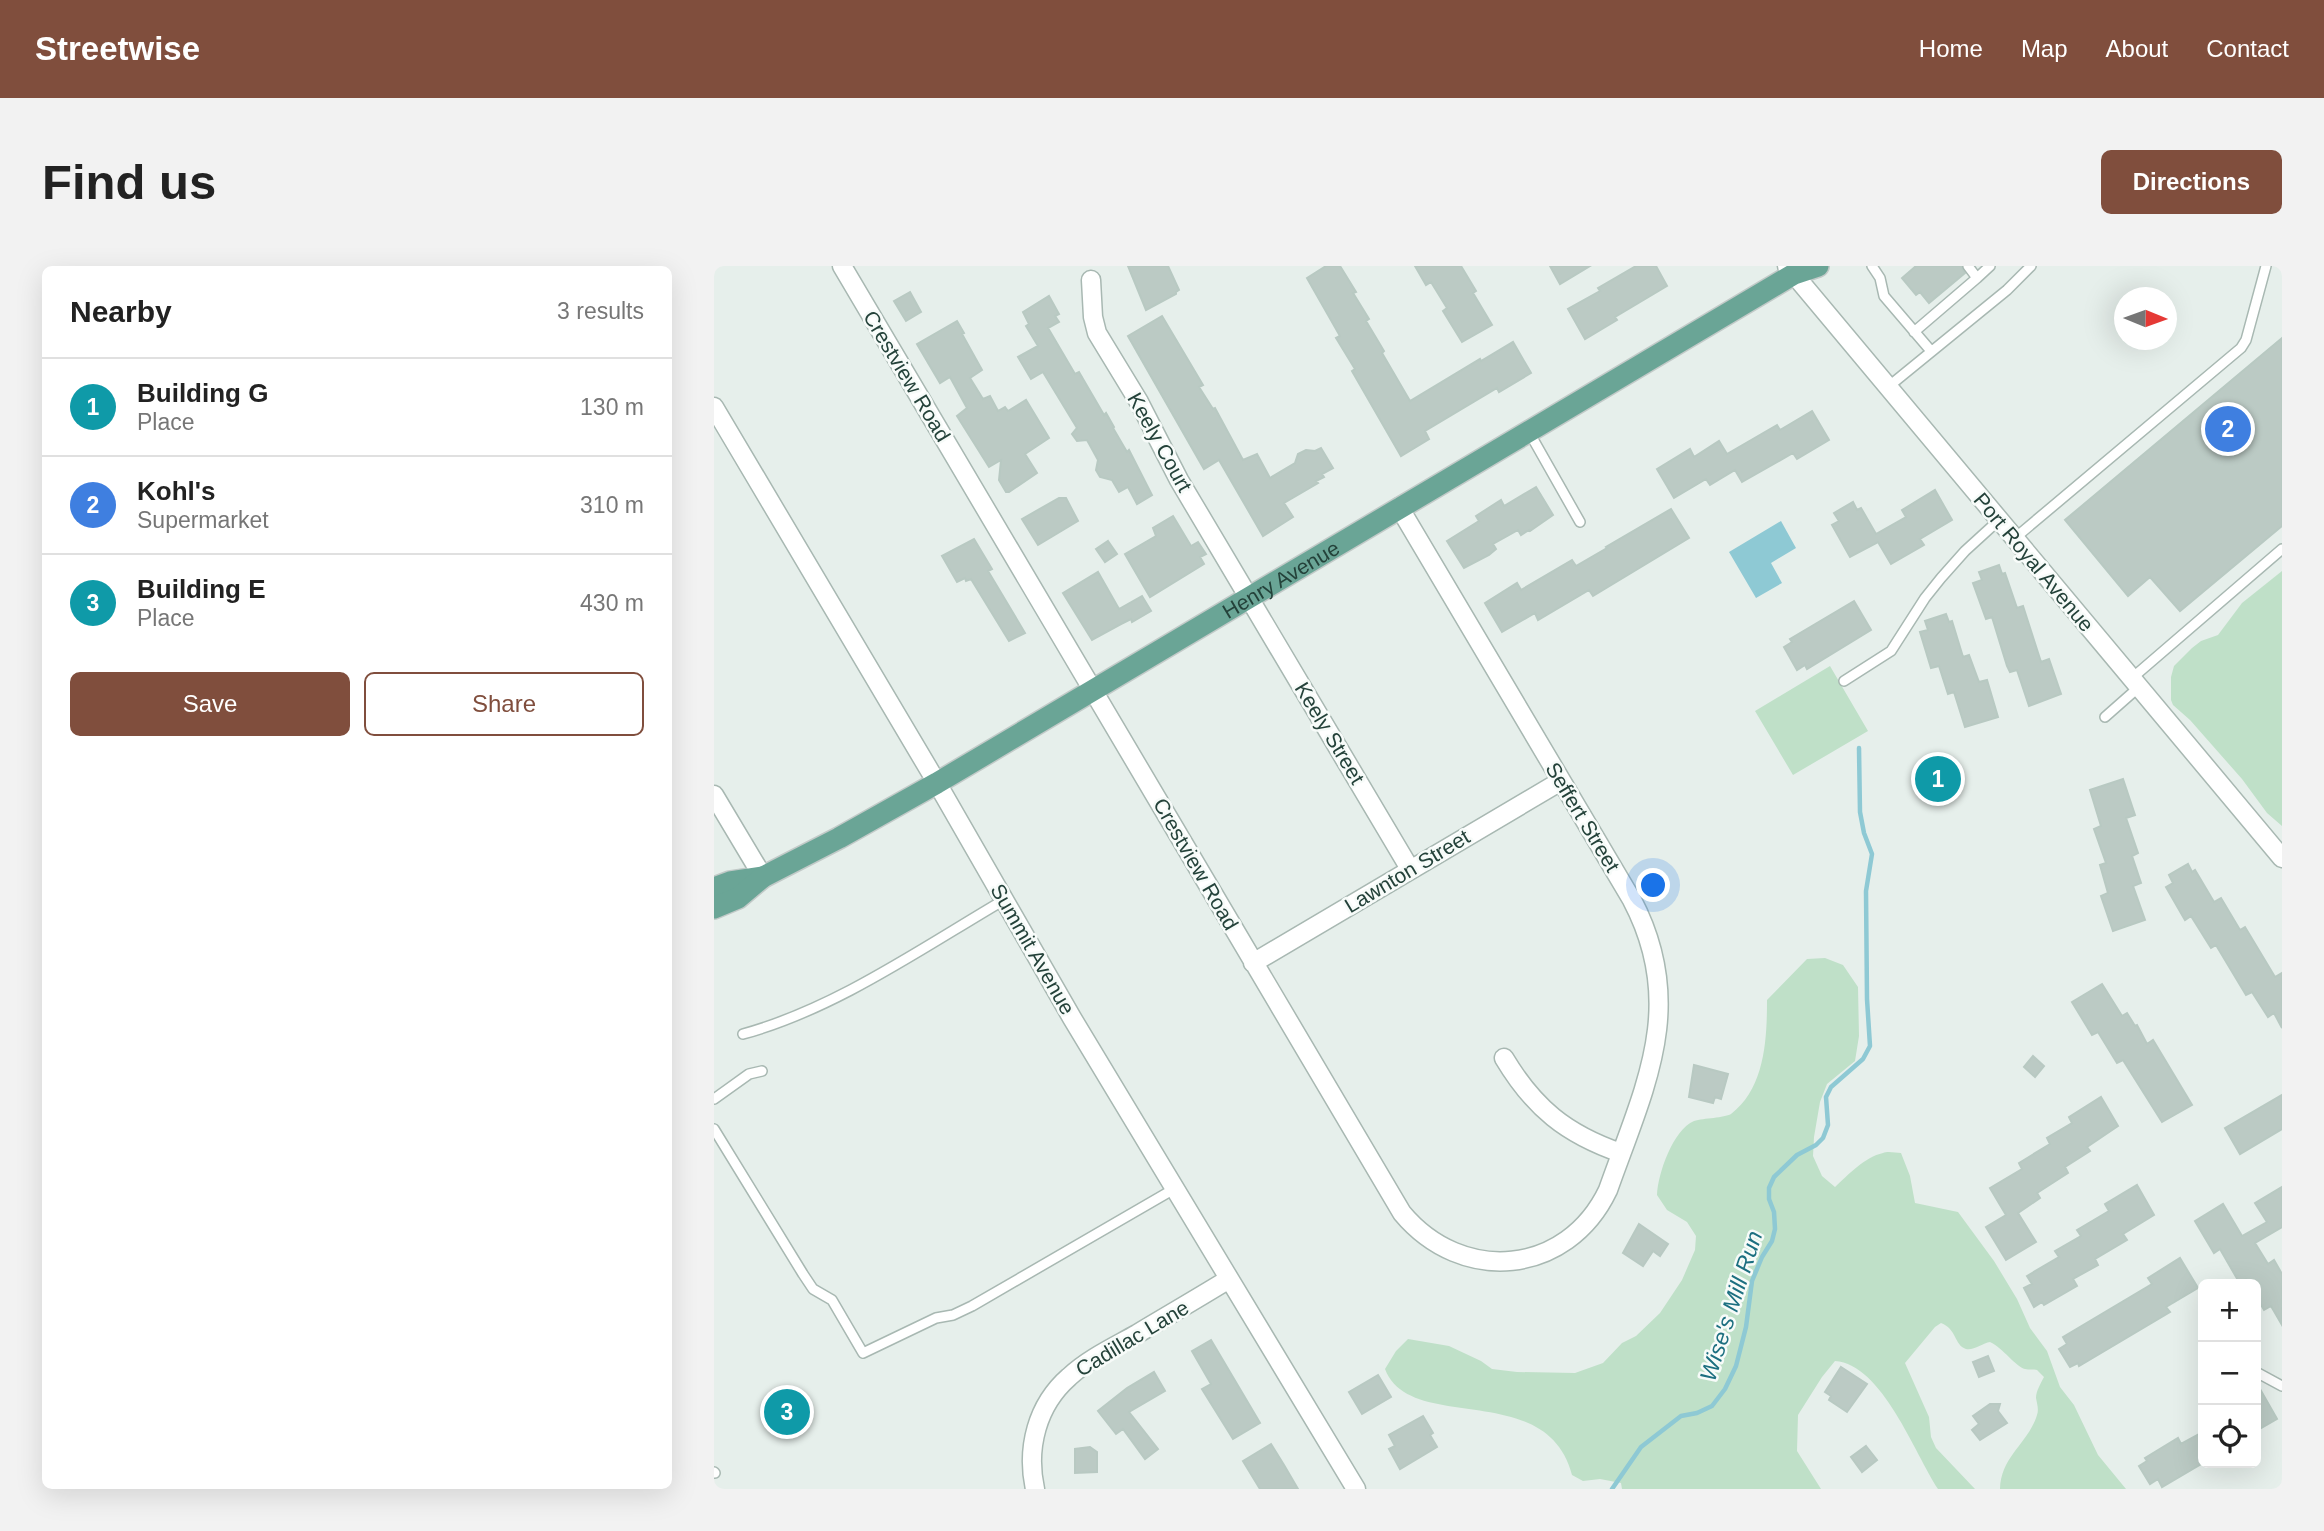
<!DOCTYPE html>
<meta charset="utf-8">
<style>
:root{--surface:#fff;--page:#f2f2f2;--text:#222;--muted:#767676;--line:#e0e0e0;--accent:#804e3d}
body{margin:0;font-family:Arial,sans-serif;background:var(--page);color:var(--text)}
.controls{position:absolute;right:21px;bottom:21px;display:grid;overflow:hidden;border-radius:10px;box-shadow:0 7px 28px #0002}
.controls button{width:63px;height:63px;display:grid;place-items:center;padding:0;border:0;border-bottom:2px solid var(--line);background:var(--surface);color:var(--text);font:35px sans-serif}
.compass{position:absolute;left:1400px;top:21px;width:63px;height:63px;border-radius:50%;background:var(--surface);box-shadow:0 7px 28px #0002;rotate:91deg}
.you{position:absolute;left:940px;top:620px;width:24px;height:24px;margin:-18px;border:5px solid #fff;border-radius:50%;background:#1a73e8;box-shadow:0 0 0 10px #1a73e833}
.badge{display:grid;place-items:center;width:46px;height:46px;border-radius:50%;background:var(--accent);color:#fff;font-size:23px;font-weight:700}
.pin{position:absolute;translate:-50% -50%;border:4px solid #fff;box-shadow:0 2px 7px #0006}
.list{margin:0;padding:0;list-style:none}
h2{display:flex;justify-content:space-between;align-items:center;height:91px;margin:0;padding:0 28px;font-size:30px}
h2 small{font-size:23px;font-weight:400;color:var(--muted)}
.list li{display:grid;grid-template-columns:46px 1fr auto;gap:21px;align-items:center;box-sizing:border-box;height:98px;padding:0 28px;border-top:2px solid var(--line)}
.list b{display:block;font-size:26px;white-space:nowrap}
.list p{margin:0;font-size:23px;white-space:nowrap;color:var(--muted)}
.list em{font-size:23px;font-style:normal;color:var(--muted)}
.actions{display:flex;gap:14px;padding:21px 28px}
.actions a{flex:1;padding:16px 0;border:2px solid var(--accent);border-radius:10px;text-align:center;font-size:24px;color:var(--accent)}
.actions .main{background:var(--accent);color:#fff}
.icon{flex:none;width:38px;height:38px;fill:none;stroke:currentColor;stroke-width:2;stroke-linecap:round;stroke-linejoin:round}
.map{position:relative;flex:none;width:1568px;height:1223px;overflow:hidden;border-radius:10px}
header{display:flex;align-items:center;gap:42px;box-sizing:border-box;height:98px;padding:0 35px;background:var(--accent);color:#fff}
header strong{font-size:33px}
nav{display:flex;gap:38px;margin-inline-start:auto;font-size:24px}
.intro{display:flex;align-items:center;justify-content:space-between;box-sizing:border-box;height:168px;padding:0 42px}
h1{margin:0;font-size:49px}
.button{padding:18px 32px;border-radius:10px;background:var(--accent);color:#fff;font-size:24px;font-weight:700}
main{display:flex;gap:42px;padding:0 42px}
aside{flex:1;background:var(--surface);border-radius:10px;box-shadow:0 7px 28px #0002}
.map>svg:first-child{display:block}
</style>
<header>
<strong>Streetwise</strong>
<nav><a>Home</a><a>Map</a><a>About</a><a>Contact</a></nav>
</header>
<div class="intro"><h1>Find us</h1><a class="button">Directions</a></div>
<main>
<aside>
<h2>Nearby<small>3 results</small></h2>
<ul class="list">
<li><span class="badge" style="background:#0f9aa8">1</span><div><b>Building G</b><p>Place</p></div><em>130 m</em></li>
<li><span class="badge" style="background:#3f7fe0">2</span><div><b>Kohl's</b><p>Supermarket</p></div><em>310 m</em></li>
<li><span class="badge" style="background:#0f9aa8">3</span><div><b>Building E</b><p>Place</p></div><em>430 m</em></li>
</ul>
<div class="actions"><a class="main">Save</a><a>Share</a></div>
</aside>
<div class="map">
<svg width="1568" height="1223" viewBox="0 0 1568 1223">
<rect width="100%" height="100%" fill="#e6efeb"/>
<path fill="#bfe0c8" d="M1568 305V560L1553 547 1528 513 1476 454 1459 439 1457 434V411L1460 400 1478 382 1487 375 1504 369 1528 337Z
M1116 400 1154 465 1079 509 1041 445Z
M1111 692 1129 699 1144 721 1145 770 1141 795 1113 818 1106 836 1100 871 1099 890 1108 910 1121 921C1134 909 1151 891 1169 887 1174 885 1182 887 1187 887L1196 910 1201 937 1244 946 1280 995 1303 1033 1316 1062 1333 1085 1346 1121 1360 1139 1384 1189 1412 1223H1286C1287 1190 1314 1178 1323 1149 1325 1143 1323 1138 1322 1132 1322 1125 1327 1117 1330 1111L1323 1104C1319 1103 1315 1104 1311 1103 1302 1101 1289 1082 1276 1076 1269 1077 1259 1085 1252 1083 1240 1079 1243 1063 1227 1057L1221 1061 1191 1097 1215 1151 1217 1171 1222 1182 1261 1223H1224C1201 1188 1168 1098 1121 1095L1108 1111 1084 1149 1083 1185 1107 1223H908L907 1217 886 1213 869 1215 858 1209C833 1112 696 1169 671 1103L682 1085 694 1073 735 1080 767 1095 778 1103 803 1106 861 1107 889 1097 908 1077 922 1070 946 1047 968 1014 981 984 982 970 973 956 953 944 943 929C944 907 959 864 980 855 990 852 1010 852 1017 848 1051 822 1053 773 1053 734L1093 693Z"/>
<path fill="#8ec9d4" d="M1067 255 1082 282 1057 297 1068 317 1042 332 1015 286Z"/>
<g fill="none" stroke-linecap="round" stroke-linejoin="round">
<path stroke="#8ec9d4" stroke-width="4.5" d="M898 1223 927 1181 967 1150 983 1147 998 1140 1011 1123 1022 1100 1032 1061 1038 1015 1048 991 1058 975 1061 963 1060 946 1055 933V922L1060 911 1083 889 1102 879 1109 872 1114 859 1112 831 1117 821 1149 793 1156 780 1153 733 1152 625 1158 588 1150 567 1146 546 1145 482"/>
</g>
<path fill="#bbcac4" stroke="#b8c9c2" stroke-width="2" d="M414 0H454L465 24 462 26V28L432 44Z
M612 0H626L642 26 639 27 655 53 652 55 670 85 668 87 696 135 766 93 767 95 799 76 817 107 785 126 783 122 711 165 715 173 687 190 638 105 641 103 622 72 626 70 593 12Z
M701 0H747L762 25 759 27 778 59 748 76 729 45 733 42 717 16 712 19Z
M836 0H876L846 18Z
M922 0H942L953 20 901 51 903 54 871 73 854 43 886 25 884 22Z
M1202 0H1247L1251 7 1215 37 1206 26 1202 29 1188 12Z
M196 26 207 46 192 55 180 35Z
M335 30 345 48 341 50 345 56 334 62 361 108 365 106 390 149 392 147 400 161 399 162 413 186 415 184 438 229 423 238 414 221 405 226 398 214 386 211 382 204 384 194 373 174 363 175 358 168 363 162 329 106 317 113 304 91 324 80 312 60 315 58 309 46Z
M448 50 489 119 485 121 499 143 501 142 529 194 543 188 556 212 581 197 584 188 592 184 601 185 607 182 619 202 608 208 610 211 602 215 604 217 570 237 579 251 549 270 505 194 490 203 414 70Z
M243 55 250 67 248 68 268 104 256 112 269 133 276 130 284 145 291 141 294 145 312 134 335 172 311 188 323 207 295 226H292L285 214 287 194 275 201 243 150 253 142 236 111 226 117 203 78Z
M1568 72V260L1466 345 1436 311 1414 330 1351 254Z
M1098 145 1115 174 1083 193 1079 187 1028 216 1021 204 996 219 992 213 960 232 943 203 976 183 980 191 1005 175 1013 188 1063 159 1066 164Z
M822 221 839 249 816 265 815 264 807 269 804 264 779 278 782 283 775 289 750 302 733 275 765 255 762 250 787 234 790 240Z
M1221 224 1238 254 1206 273 1210 279 1177 298 1164 276 1136 291 1118 259 1125 255 1120 247 1139 236 1143 244 1147 242 1162 268 1192 251 1188 244Z
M345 232H352L364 255 324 279 308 253Z
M957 243 975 272 879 330 875 324 824 354 821 347 788 366 771 337 803 317 807 324 858 294 862 300 893 282 892 281Z
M459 250 477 280 484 276 492 288 486 291 490 298 436 331 411 288 442 270 439 262Z
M260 273 278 303 274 305 311 367 295 375 257 313 252 315 251 312 243 316 228 290Z
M394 275 403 288 391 296 382 283Z
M1285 299 1288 308 1291 307 1303 342 1309 340 1327 396 1335 393 1347 428 1315 440 1303 404 1296 406 1293 400 1278 351 1272 353 1259 317 1268 314 1265 306Z
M384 306 405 343 428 330 437 345 418 356 417 353 407 358 378 374 349 327Z
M1140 335 1157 364 1093 403 1091 399 1083 404 1070 381 1078 376 1076 373Z
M1232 348 1235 356 1238 355 1249 391 1255 389 1265 416 1273 414 1284 451 1251 461 1240 426 1234 428 1225 400 1217 402 1206 366 1214 364 1211 355Z
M1409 513 1421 549 1412 552 1424 587 1418 590 1427 617 1419 620 1431 654 1399 665 1387 630 1394 627 1386 599 1392 597 1380 563 1387 560 1376 524Z
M1474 598 1478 606 1481 604 1500 636 1507 632 1526 664 1531 661 1561 711 1568 707V762L1560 747 1554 751 1538 726 1532 729 1502 679 1497 682 1477 650 1471 654 1452 621 1459 617 1455 609Z
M1388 718 1408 750 1413 747 1421 760 1423 759 1433 778 1439 774 1478 839 1448 856 1409 794 1403 797 1384 766 1378 769 1358 736Z
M1319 790 1330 800 1321 811 1310 801Z
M980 799 1014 808 1007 833 1001 831 999 837 975 831Z
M1568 829V863L1526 888 1511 862Z
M1387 831 1404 860 1373 881 1376 885 1351 901 1354 907 1323 927 1326 932 1304 947 1322 976 1292 994 1272 961 1292 949 1276 922 1308 903 1305 897 1336 878 1333 872 1358 857 1355 851Z
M1423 919 1440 949 1409 968 1413 974 1381 993 1384 999 1359 1013 1363 1020 1330 1039 1328 1036 1320 1041 1310 1022 1318 1018 1313 1010 1345 991 1341 985 1367 970 1363 964 1395 945 1391 938Z
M1568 921V961L1541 977 1554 998 1560 994 1568 1008V1059L1557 1040 1550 1044 1542 1030V1018H1535L1532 1013 1525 1016 1506 983 1500 987 1481 955 1509 938 1528 970 1553 956 1541 937Z
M925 958 954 978 946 990 939 985 929 1000 909 987Z
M1466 992 1484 1022 1452 1041 1456 1046 1365 1100 1364 1097 1356 1101 1345 1083 1353 1078 1349 1071 1438 1018 1434 1012Z
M497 1074 546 1157 519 1173 488 1123 497 1118 478 1085Z
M1274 1090 1280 1105 1265 1111 1259 1096Z
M1127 1101 1153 1118 1133 1146 1115 1134 1117 1130 1111 1126Z
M440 1106 451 1125 415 1146 444 1183 431 1193 409 1163 402 1168 384 1145 413 1122Z
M664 1109 677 1131 648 1148 635 1126Z
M1542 1116 1563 1153 1542 1165Z
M1276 1138H1286L1284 1145 1293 1157 1266 1174 1258 1164 1265 1158 1259 1150Z
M709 1150 719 1167 716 1169 723 1181 686 1203 675 1183 681 1180 675 1169Z
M1489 1166V1197L1448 1221 1444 1213 1436 1218 1425 1200 1433 1195 1431 1192 1464 1172 1467 1178Z
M557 1178 570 1199 584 1223H546L529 1195Z
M1152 1180 1163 1194 1148 1206 1137 1191Z
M376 1181 383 1186V1206L361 1207V1183Z"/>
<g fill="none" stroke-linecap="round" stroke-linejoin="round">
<defs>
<path id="lane" d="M1158 0 1166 12 1170 30 1217 85
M1263 12 1276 0
M1200 66 1263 12 1254 0
M1174 121 1293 24 1317 0
M815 166 866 256
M1301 272 1527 82 1532 74 1552 0
M1417 413 1568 283
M1130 415 1177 385 1211 332 1227 312 1251 285 1285 254
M1391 451 1425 421
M29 768C121 743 208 682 290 634
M0 833 35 808 48 805
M0 863 89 1008 99 1023 118 1034 149 1087 222 1052 239 1049 258 1040 460 923
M1542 1106 1568 1120
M0 1206 1 1207"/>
<path id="street" d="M128 0 688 947C748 1019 853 1010 894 924 930 822 974 740 918 634L685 241
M1073 0 1568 592
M377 14 379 51 383 67 425 136 465 214 696 603
M0 141 223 517 358 752 642 1223
M0 529 49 611
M539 697 847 515
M790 792C820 842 852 868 907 887
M321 1223C312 1182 323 1139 355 1111 374 1093 400 1081 423 1068 453 1050 484 1032 515 1013"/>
<g id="primary">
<path d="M0 622 16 616 49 611"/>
<path id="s1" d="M0 642 24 632 49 611 125 572 223 517 1080 8 1104 0"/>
</g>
</defs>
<use href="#lane" stroke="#a8b8b2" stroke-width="12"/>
<use href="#street" stroke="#a8b8b2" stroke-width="21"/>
<use href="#primary" stroke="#c2cac8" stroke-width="24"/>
<use href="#lane" stroke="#fff" stroke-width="9"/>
<use href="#street" stroke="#fff" stroke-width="18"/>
<use href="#primary" stroke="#6aa596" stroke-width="21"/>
</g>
<g text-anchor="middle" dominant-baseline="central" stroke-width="5" stroke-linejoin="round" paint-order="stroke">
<g font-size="21" fill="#24423a" stroke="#f7fbf9">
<text transform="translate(193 110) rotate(59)">Crestview Road</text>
<text transform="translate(446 176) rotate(61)">Keely Court</text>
<text transform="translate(1320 296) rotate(50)">Port Royal Avenue</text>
<text stroke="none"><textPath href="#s1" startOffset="656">Henry Avenue</textPath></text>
<text transform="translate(616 467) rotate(59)">Keely Street</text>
<text transform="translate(869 551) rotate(59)">Seffert Street</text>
<text transform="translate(482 598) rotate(60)">Crestview Road</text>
<text transform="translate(693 605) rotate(-31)">Lawnton Street</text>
<text transform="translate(319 683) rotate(60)">Summit Avenue</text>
<text transform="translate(418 1072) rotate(-31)">Cadillac Lane</text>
</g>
<g font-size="23" font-style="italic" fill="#1c6f80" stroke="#f7fbf9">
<text transform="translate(1017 1040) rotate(-72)">Wise's Mill Run</text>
</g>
</g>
</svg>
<div class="controls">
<button>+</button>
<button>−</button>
<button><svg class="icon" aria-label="locate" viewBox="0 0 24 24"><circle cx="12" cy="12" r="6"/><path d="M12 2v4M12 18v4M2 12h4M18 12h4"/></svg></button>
</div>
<svg class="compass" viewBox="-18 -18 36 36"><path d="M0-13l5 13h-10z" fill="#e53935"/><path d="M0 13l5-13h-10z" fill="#767676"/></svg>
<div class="you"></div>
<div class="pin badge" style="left:1224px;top:513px;background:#0f9aa8">1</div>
<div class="pin badge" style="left:1514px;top:163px;background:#3f7fe0">2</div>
<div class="pin badge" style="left:73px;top:1146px;background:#0f9aa8">3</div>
</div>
</main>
